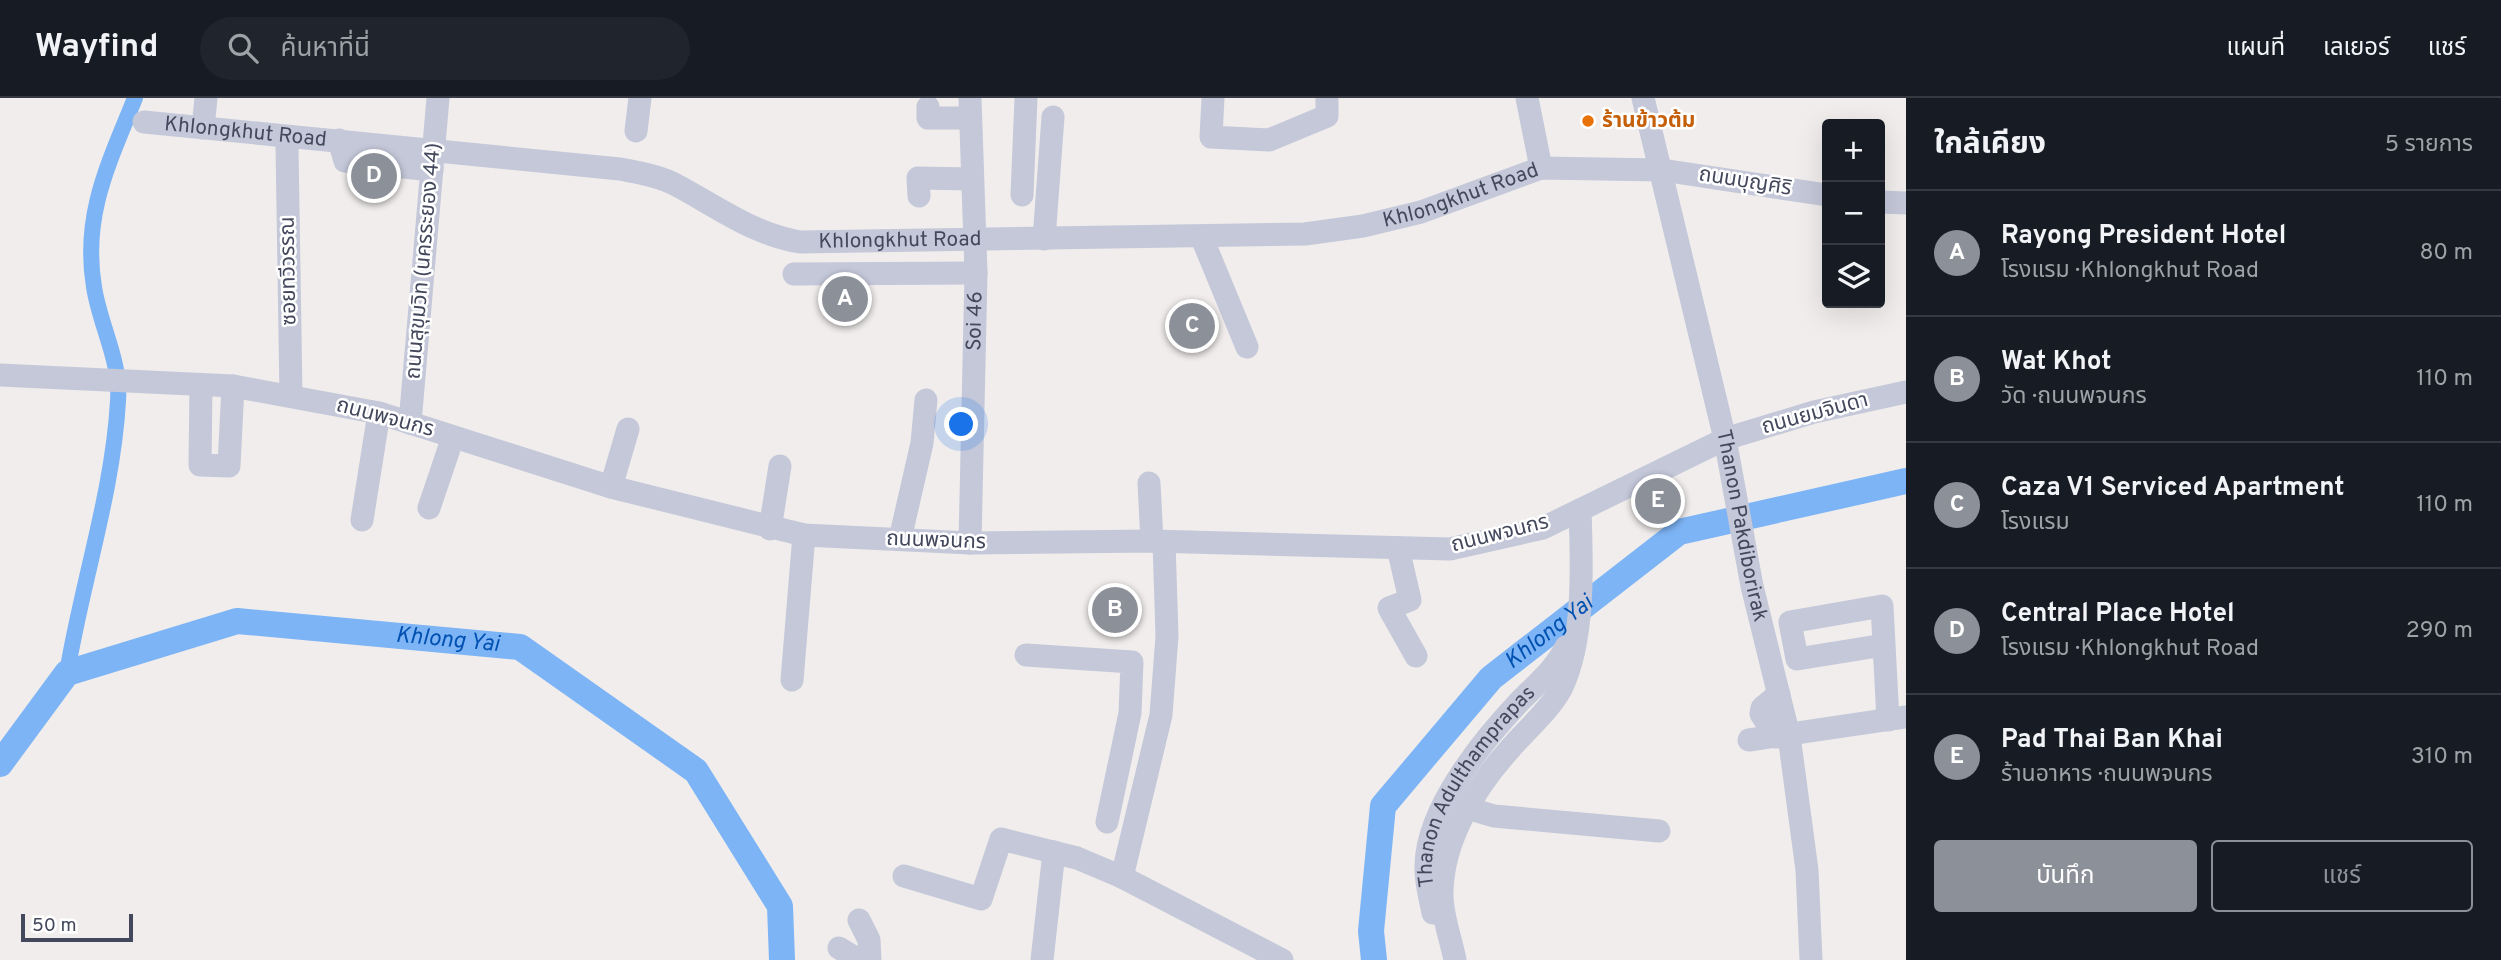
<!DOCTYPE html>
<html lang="th">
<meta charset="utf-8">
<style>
:root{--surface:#171b24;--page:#20242c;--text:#f1f3f6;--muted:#9ea1a6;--line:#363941;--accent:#8c9099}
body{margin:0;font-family:Overpass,"Noto Sans Thai",sans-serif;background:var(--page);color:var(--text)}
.controls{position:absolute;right:21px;top:21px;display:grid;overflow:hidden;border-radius:7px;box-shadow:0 7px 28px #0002}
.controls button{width:63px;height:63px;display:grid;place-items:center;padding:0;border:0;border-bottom:2px solid var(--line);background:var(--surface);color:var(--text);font:35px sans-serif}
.scale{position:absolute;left:21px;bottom:18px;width:112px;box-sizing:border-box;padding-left:7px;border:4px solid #43485c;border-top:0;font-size:19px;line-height:24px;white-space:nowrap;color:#43485c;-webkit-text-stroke:5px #fff;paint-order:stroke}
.you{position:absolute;left:962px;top:327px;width:24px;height:24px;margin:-18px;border:5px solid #fff;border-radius:50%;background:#1a73e8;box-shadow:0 0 0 10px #1a73e833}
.badge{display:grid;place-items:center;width:46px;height:46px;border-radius:50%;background:var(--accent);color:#fff;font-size:23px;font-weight:700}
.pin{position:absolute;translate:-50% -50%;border:4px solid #fff;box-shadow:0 2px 7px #0006}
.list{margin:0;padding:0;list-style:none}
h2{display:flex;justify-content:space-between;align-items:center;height:91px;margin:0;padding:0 28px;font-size:30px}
h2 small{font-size:23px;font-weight:400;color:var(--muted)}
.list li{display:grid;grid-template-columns:46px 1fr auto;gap:21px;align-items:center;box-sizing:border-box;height:126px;padding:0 28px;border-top:2px solid var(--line)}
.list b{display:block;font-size:26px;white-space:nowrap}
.list p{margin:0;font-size:23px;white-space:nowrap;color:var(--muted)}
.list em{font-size:23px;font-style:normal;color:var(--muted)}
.actions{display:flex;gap:14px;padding:21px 28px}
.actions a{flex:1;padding:16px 0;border:2px solid var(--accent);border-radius:7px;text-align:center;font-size:24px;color:var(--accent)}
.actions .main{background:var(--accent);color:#fff}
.icon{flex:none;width:38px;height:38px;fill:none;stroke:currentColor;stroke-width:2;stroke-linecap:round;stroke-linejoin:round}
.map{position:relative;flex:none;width:1906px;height:862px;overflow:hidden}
header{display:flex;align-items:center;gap:42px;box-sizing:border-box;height:98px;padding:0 35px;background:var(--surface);border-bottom:2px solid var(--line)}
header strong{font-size:33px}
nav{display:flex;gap:38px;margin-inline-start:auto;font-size:24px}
.search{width:490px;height:63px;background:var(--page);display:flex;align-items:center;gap:18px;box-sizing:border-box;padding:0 24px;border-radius:38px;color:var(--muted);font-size:26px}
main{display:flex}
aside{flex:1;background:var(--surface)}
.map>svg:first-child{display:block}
</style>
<header>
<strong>Wayfind</strong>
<div class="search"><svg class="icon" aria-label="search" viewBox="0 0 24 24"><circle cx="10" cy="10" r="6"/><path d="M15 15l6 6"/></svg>ค้นหาที่นี่</div>
<nav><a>แผนที่</a><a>เลเยอร์</a><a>แชร์</a></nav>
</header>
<main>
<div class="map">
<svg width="1906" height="862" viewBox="0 0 1906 862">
<rect width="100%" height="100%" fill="#f0edec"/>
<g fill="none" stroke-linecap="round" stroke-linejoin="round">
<path stroke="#7db4f5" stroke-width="16" d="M67 575C82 484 113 394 118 303 121 263 100 228 94 189 82 117 109 65 135 0"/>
<g stroke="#7db4f5" stroke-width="26">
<path id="s1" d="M0 666 67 575 237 523 520 549 696 673 780 808 782 862"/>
<path id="s2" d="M1374 862 1371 833 1383 708 1491 580 1679 434 1906 383"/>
</g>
<g stroke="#c4c8d9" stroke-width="23">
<path d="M1213 0 1211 39 1269 42 1327 18V0"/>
<path d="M1527 0 1541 70"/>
<path id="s3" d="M1643 0 1725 341 1752 488 1789 638 1807 772 1811 862"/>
<path d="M928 9V20H970"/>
<path id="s4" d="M144 24 620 71C640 75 660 78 678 88 719 110 753 136 800 144L1305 136 1363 128 1421 114 1541 70 1662 72 1827 97"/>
<path d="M203 30 206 0"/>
<path d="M636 33 640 0"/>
<path d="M339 42 345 63 432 72"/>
<path d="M287 48 291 298"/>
<path d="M1022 97 1026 0"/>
<path d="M919 98 918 80 972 81"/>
<path d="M1880 104 1906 105"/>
<path d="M1202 140 1247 249"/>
<path d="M1044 141 1053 19"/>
<path d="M794 176 976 175"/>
<path d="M0 277 233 288 379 315 611 389 804 437 970 445 1152 443 1450 451 1543 430 1725 341 1814 314 1906 294"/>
<path d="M201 287 200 367 229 368 233 288"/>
<path d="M410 325 438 0"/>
<path d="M1149 385 1152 443"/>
<path d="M611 389 628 331"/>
<path d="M429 410 453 339"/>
<path d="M362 422 379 315"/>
<path d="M770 431 780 368"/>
<path d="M900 441 922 345 926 302"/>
<path id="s5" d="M970 445 976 175 970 0"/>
<path d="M1398 450 1410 502 1389 510 1416 558"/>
<path d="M1884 547 1797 561 1790 524 1882 508 1888 622"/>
<path d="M1026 557 1132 564 1130 615 1107 724"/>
<path d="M792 582 804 437"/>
<path d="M1776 639 1761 616 1762 610 1779 596"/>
<path d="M1749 642 1906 619"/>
<path d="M1467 710 1494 718 1659 733"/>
<path d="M904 778 981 801 1001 741 1077 760 1122 779 1282 862"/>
<path d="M1122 779 1161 617 1167 538 1164 444"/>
<path id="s6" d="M1433 815C1430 799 1425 783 1426 767 1427 710 1484 641 1521 602 1538 585 1555 571 1566 549"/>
<path d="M859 822 869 842 870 862"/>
<path d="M839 850 859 862"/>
<path d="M1042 862 1054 754"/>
<path d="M1455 862C1451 841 1441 815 1442 794 1443 741 1475 690 1509 652 1525 633 1549 613 1561 591 1585 543 1582 465 1580 412"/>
</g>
</g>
<circle fill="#e8710a" stroke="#fff" stroke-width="2.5" cx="1588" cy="23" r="7"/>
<g text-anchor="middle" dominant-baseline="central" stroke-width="5" stroke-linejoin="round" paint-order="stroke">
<g font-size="21" font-weight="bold" fill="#c56008" stroke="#fff" text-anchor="start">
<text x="1602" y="23">ร้านข้าวต้ม</text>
</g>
<g font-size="21" fill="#43485c" stroke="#fff">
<text stroke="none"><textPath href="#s4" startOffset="102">Khlongkhut Road</textPath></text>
<text transform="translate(1745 84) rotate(9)">ถนนบุญศิริ</text>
<text stroke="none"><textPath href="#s4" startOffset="1340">Khlongkhut Road</textPath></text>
<text stroke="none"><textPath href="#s4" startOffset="774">Khlongkhut Road</textPath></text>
<text transform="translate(424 163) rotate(-85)">ถนนสุขุมวิท (นครระยอง 44)</text>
<text transform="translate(289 173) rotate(-91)">ซอยทวีวรรณ</text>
<text stroke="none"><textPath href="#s5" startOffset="222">Soi 46</textPath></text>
<text transform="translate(1815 316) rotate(-15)">ถนนยมจินดา</text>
<text transform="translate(385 320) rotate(15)">ถนนพจนกร</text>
<text stroke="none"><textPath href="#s3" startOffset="439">Thanon Pakdiborirak</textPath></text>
<text transform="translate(1500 436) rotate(-14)">ถนนพจนกร</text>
<text transform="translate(936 443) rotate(2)">ถนนพจนกร</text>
<text stroke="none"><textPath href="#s6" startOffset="142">Thanon Adulthamprapas</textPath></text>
</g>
<g font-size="23" font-style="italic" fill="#0051b1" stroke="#fff">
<text stroke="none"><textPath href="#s2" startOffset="396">Khlong Yai</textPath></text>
<text stroke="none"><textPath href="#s1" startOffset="502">Khlong Yai</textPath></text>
</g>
</g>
</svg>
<div class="controls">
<button>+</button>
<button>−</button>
<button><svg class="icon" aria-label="layers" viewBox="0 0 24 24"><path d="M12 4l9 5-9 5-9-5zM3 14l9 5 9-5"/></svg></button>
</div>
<div class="scale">50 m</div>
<div class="you"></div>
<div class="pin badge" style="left:845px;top:201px">A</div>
<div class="pin badge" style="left:1115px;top:512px">B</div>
<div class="pin badge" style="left:1192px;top:228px">C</div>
<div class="pin badge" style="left:374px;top:78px">D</div>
<div class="pin badge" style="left:1658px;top:403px">E</div>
</div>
<aside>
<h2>ใกล้เคียง<small>5 รายการ</small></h2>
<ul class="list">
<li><span class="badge">A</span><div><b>Rayong President Hotel</b><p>โรงแรม · Khlongkhut Road</p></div><em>80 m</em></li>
<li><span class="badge">B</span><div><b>Wat Khot</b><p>วัด · ถนนพจนกร</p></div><em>110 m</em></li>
<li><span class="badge">C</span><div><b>Caza V1 Serviced Apartment</b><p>โรงแรม</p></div><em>110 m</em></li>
<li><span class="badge">D</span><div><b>Central Place Hotel</b><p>โรงแรม · Khlongkhut Road</p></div><em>290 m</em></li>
<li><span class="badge">E</span><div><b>Pad Thai Ban Khai</b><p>ร้านอาหาร · ถนนพจนกร</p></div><em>310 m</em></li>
</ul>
<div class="actions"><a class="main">บันทึก</a><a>แชร์</a></div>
</aside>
</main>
